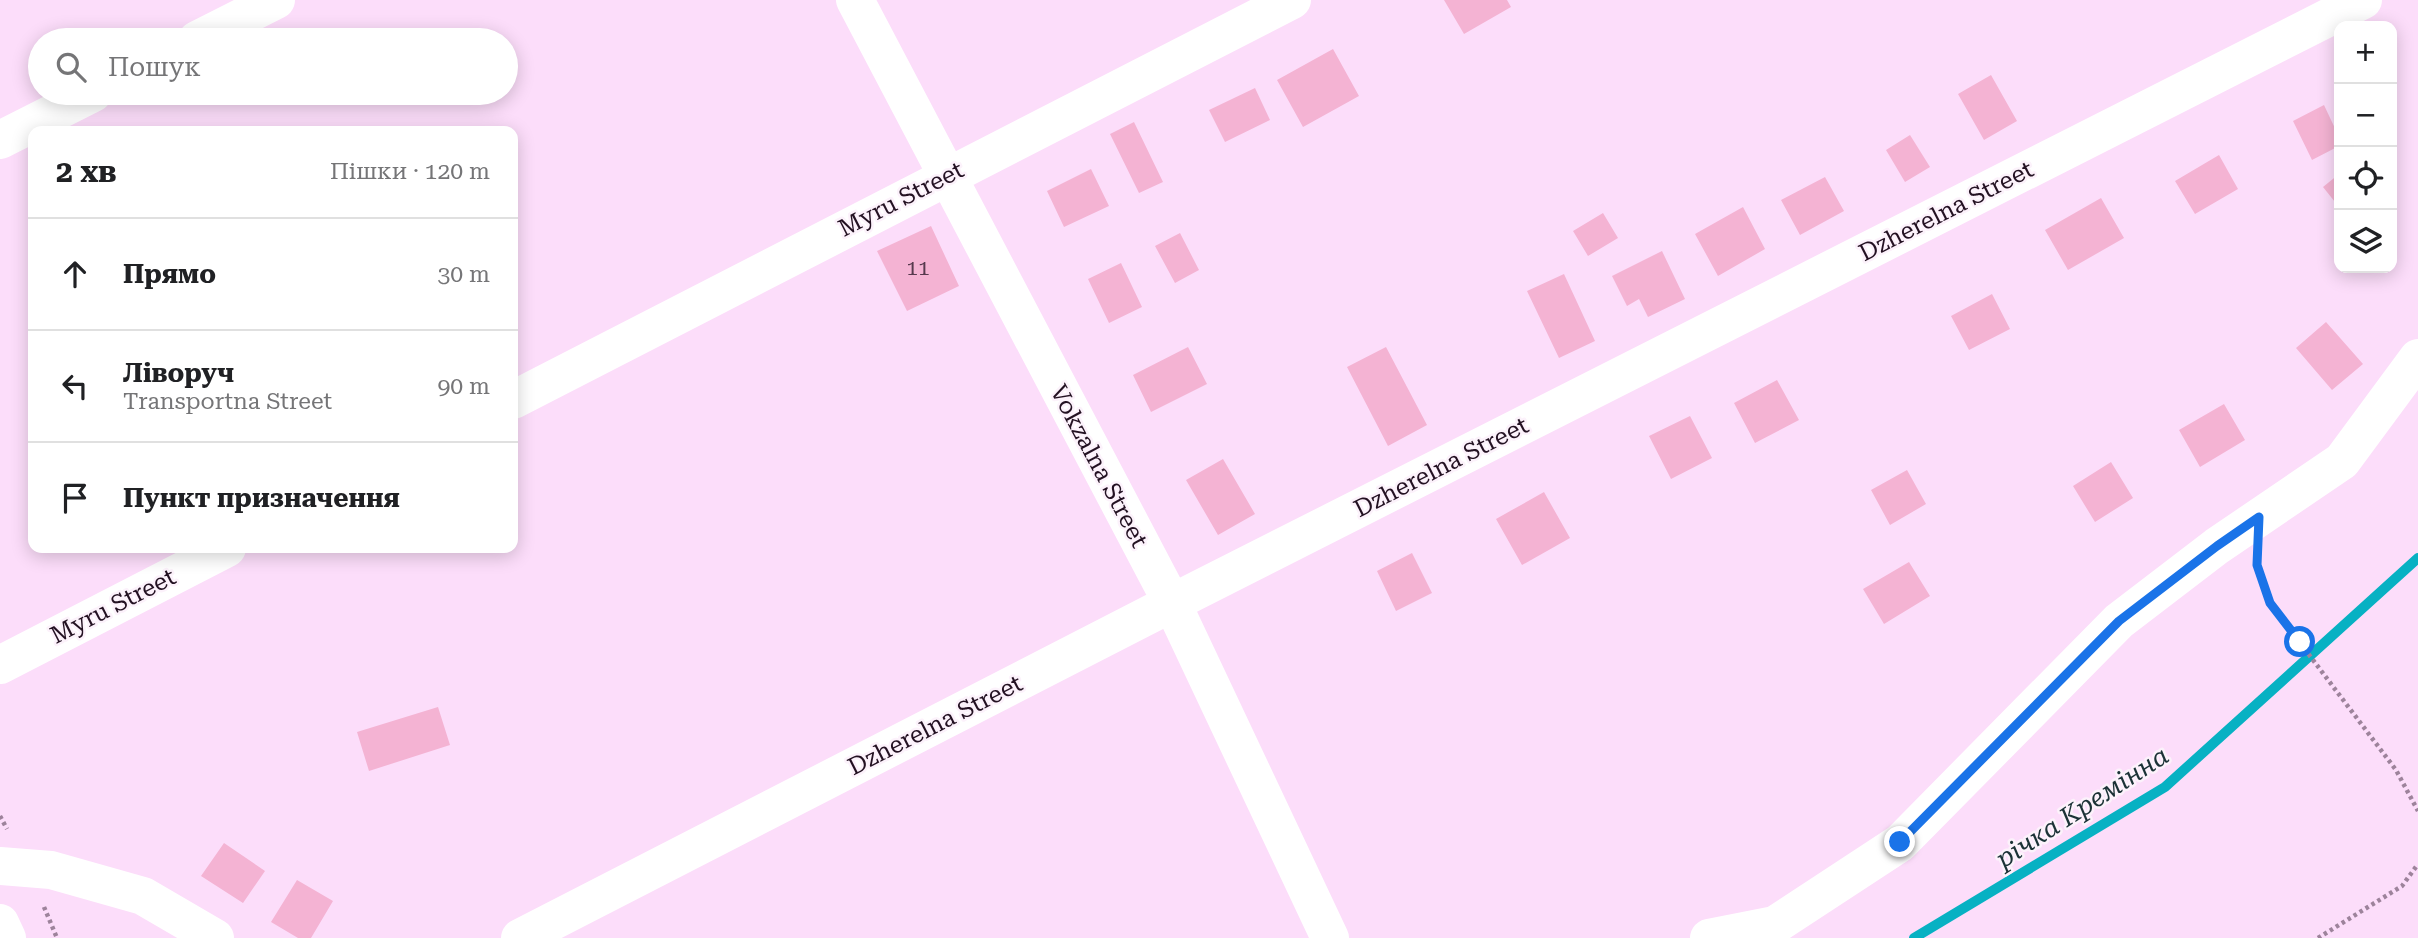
<!DOCTYPE html>
<html lang="uk">
<meta charset="utf-8">
<style>
:root{--surface:#fff;--page:#f2f2f2;--text:#202124;--muted:#757577;--line:#e0e0e0}
body{margin:0;font-family:"Roboto Serif",serif;background:var(--page);color:var(--text)}
.controls{position:absolute;right:21px;top:21px;display:grid;overflow:hidden;border-radius:14px;box-shadow:0 4px 18px #0003}
.controls button{width:63px;height:63px;display:grid;place-items:center;padding:0;border:0;border-bottom:2px solid var(--line);background:var(--surface);color:var(--text);font:35px sans-serif}
.stop{position:absolute;width:21px;height:21px;margin:-16px;border:5px solid #1a73e8;border-radius:50%;background:#fff}
.stop.end{background:#1a73e8;border-color:#fff;box-shadow:0 2px 7px #0008}
.list{margin:0;padding:0;list-style:none}
h2{display:flex;justify-content:space-between;align-items:center;height:91px;margin:0;padding:0 28px;font-size:30px}
h2 small{font-size:23px;font-weight:400;color:var(--muted)}
.list li{display:grid;grid-template-columns:46px 1fr auto;gap:21px;align-items:center;box-sizing:border-box;height:112px;padding:0 28px;border-top:2px solid var(--line)}
.list b{display:block;font-size:26px;white-space:nowrap}
.list p{margin:0;font-size:23px;white-space:nowrap;color:var(--muted)}
.list em{font-size:23px;font-style:normal;color:var(--muted)}
.icon{flex:none;width:38px;height:38px;fill:none;stroke:currentColor;stroke-width:2;stroke-linecap:round;stroke-linejoin:round}
.map{position:relative;flex:none;width:2418px;height:938px;overflow:hidden}
.search{position:absolute;background:var(--surface);box-shadow:0 4px 18px #0003;left:28px;top:28px;width:490px;height:77px;display:flex;align-items:center;gap:18px;box-sizing:border-box;padding:0 24px;border-radius:38px;color:var(--muted);font-size:26px}
.panel{position:absolute;background:var(--surface);box-shadow:0 4px 18px #0003;left:28px;top:126px;width:490px;height:427px;border-radius:14px}
.map>svg:first-child{display:block}
</style>
<div class="map">
<svg width="2418" height="938" viewBox="0 0 2418 938">
<rect width="100%" height="100%" fill="#fcddfa"/>
<g fill="none" stroke-linecap="round" stroke-linejoin="round">
<path stroke="#07b1c3" stroke-width="10" d="M1914 938 2165 787 2418 558"/>
</g>
<path fill="#f4b3d3" d="M1444 0H1507L1511 7 1464 34Z
M1333 49 1359 96 1303 127 1277 80Z
M1991 75 2017 121 1984 140 1958 94Z
M1255 88 1270 120 1225 142 1209 110Z
M2324 105 2339 137V146L2312 160 2293 121Z
M1134 122 1163 182 1139 193 1110 134Z
M1910 135 1930 167 1905 182 1886 150Z
M2219 155 2238 189 2195 214 2175 181Z
M1091 169 1109 206 1064 227 1047 191Z
M2339 174V207L2323 187Z
M1825 177 1844 211 1800 235 1781 200Z
M2101 198 2124 238 2068 270 2045 230Z
M1743 207 1765 249 1718 276 1695 234Z
M1603 213 1618 238 1588 256 1573 231Z
M931 226 959 286 907 311 877 251Z
M1180 233 1199 270 1175 283 1155 246Z
M1662 251 1685 299 1648 317 1639 299 1627 306 1612 276Z
M1121 263 1142 307 1109 323 1088 279Z
M1564 274 1595 341 1559 358 1527 291Z
M1992 294 2010 329 1969 350 1951 316Z
M2326 322 2363 364 2332 390 2296 348Z
M1188 347 1207 384 1151 412 1133 375Z
M1386 347 1427 425 1388 446 1347 367Z
M1777 380 1799 420 1755 443 1734 403Z
M2224 404 2245 440 2200 467 2179 430Z
M1690 416 1712 458 1671 479 1649 436Z
M1223 459 1255 514 1218 535 1186 480Z
M2111 462 2133 498 2095 522 2073 486Z
M1907 470 1926 504 1890 525 1871 490Z
M1544 492 1570 538 1522 565 1496 519Z
M1412 553 1432 593 1396 611 1377 571Z
M1909 562 1930 596 1884 624 1863 589Z
M438 707 450 745 369 771 357 732Z
M224 843 265 871 243 903 201 876Z
M297 880 333 901 311 938H298L271 922Z"/>
<g fill="none" stroke-linecap="round" stroke-linejoin="round">
<path stroke="#9d839b" stroke-width="4.5" stroke-dasharray="3.5 3.5" stroke-linecap="butt" d="M2257 564 2270 603 2396 770 2418 811
M0 816 7 829
M44 907 57 938
M2318 938 2402 886 2418 864"/>
<path stroke="#fff" stroke-width="38" d="M855 0 1172 603 1330 938
M513 400 1292 0
M0 665 227 548
M0 866 51 870 143 896 215 938
M520 938 1172 603 2363 0
M1709 938 1775 925 1900 843 2119 621 2217 546 2342 461 2418 358"/>
<path stroke="#fff" stroke-width="38" d="M197 40 276 0
M0 140 93 93
M0 923 7 938"/>
</g>
<g fill="none" stroke-linecap="round" stroke-linejoin="round">
<path stroke="#1a73e8" stroke-width="9" d="M1900 842 2119 621 2217 546 2259 517 2257 565 2270 603 2300 642"/>
</g>
<g text-anchor="middle" dominant-baseline="central" stroke-width="5" stroke-linejoin="round" paint-order="stroke">
<g font-size="21" fill="#573a4e">
<text x="918" y="268">11</text>
</g>
<g font-size="24" fill="#231122" stroke="#fcf2fb">
<text transform="translate(901 199) rotate(-27)">Myru Street</text>
<text transform="translate(1946 211) rotate(-27)">Dzherelna Street</text>
<text transform="translate(1099 466) rotate(62)">Vokzalna Street</text>
<text transform="translate(1441 467) rotate(-27)">Dzherelna Street</text>
<text transform="translate(113 606) rotate(-27)">Myru Street</text>
<text transform="translate(935 725) rotate(-27)">Dzherelna Street</text>
</g>
<g font-size="26" font-style="italic" fill="#1b3236" stroke="#fcf2fb">
<text transform="translate(2082 807) rotate(-33)">річка Кремінна</text>
</g>
</g>
</svg>
<div class="controls">
<button>+</button>
<button>−</button>
<button><svg class="icon" aria-label="locate" viewBox="0 0 24 24"><circle cx="12" cy="12" r="6"/><path d="M12 2v4M12 18v4M2 12h4M18 12h4"/></svg></button>
<button><svg class="icon" aria-label="layers" viewBox="0 0 24 24"><path d="M12 4l9 5-9 5-9-5zM3 14l9 5 9-5"/></svg></button>
</div>
<div class="stop" style="left:2300px;top:642px"></div>
<div class="stop end" style="left:1900px;top:842px"></div>
<div class="search"><svg class="icon" aria-label="search" viewBox="0 0 24 24"><circle cx="10" cy="10" r="6"/><path d="M15 15l6 6"/></svg>Пошук</div>
<section class="panel">
<h2>2 хв<small>Пішки · 120 m</small></h2>
<ul class="list">
<li><svg class="icon" aria-label="ahead" viewBox="0 0 24 24"><path d="M12 20V5M6 11l6-6 6 6"/></svg><div><b>Прямо</b></div><em>30 m</em></li>
<li><svg class="icon" aria-label="left" viewBox="0 0 24 24"><path d="M17 20v-9H6M10 6l-5 5 5 5"/></svg><div><b>Ліворуч</b><p>Transportna Street</p></div><em>90 m</em></li>
<li><svg class="icon" aria-label="arrive" viewBox="0 0 24 24"><path d="M6 21V4h12l-3 4 3 4H6"/></svg><div><b>Пункт призначення</b></div></li>
</ul>
</section>
</div>
